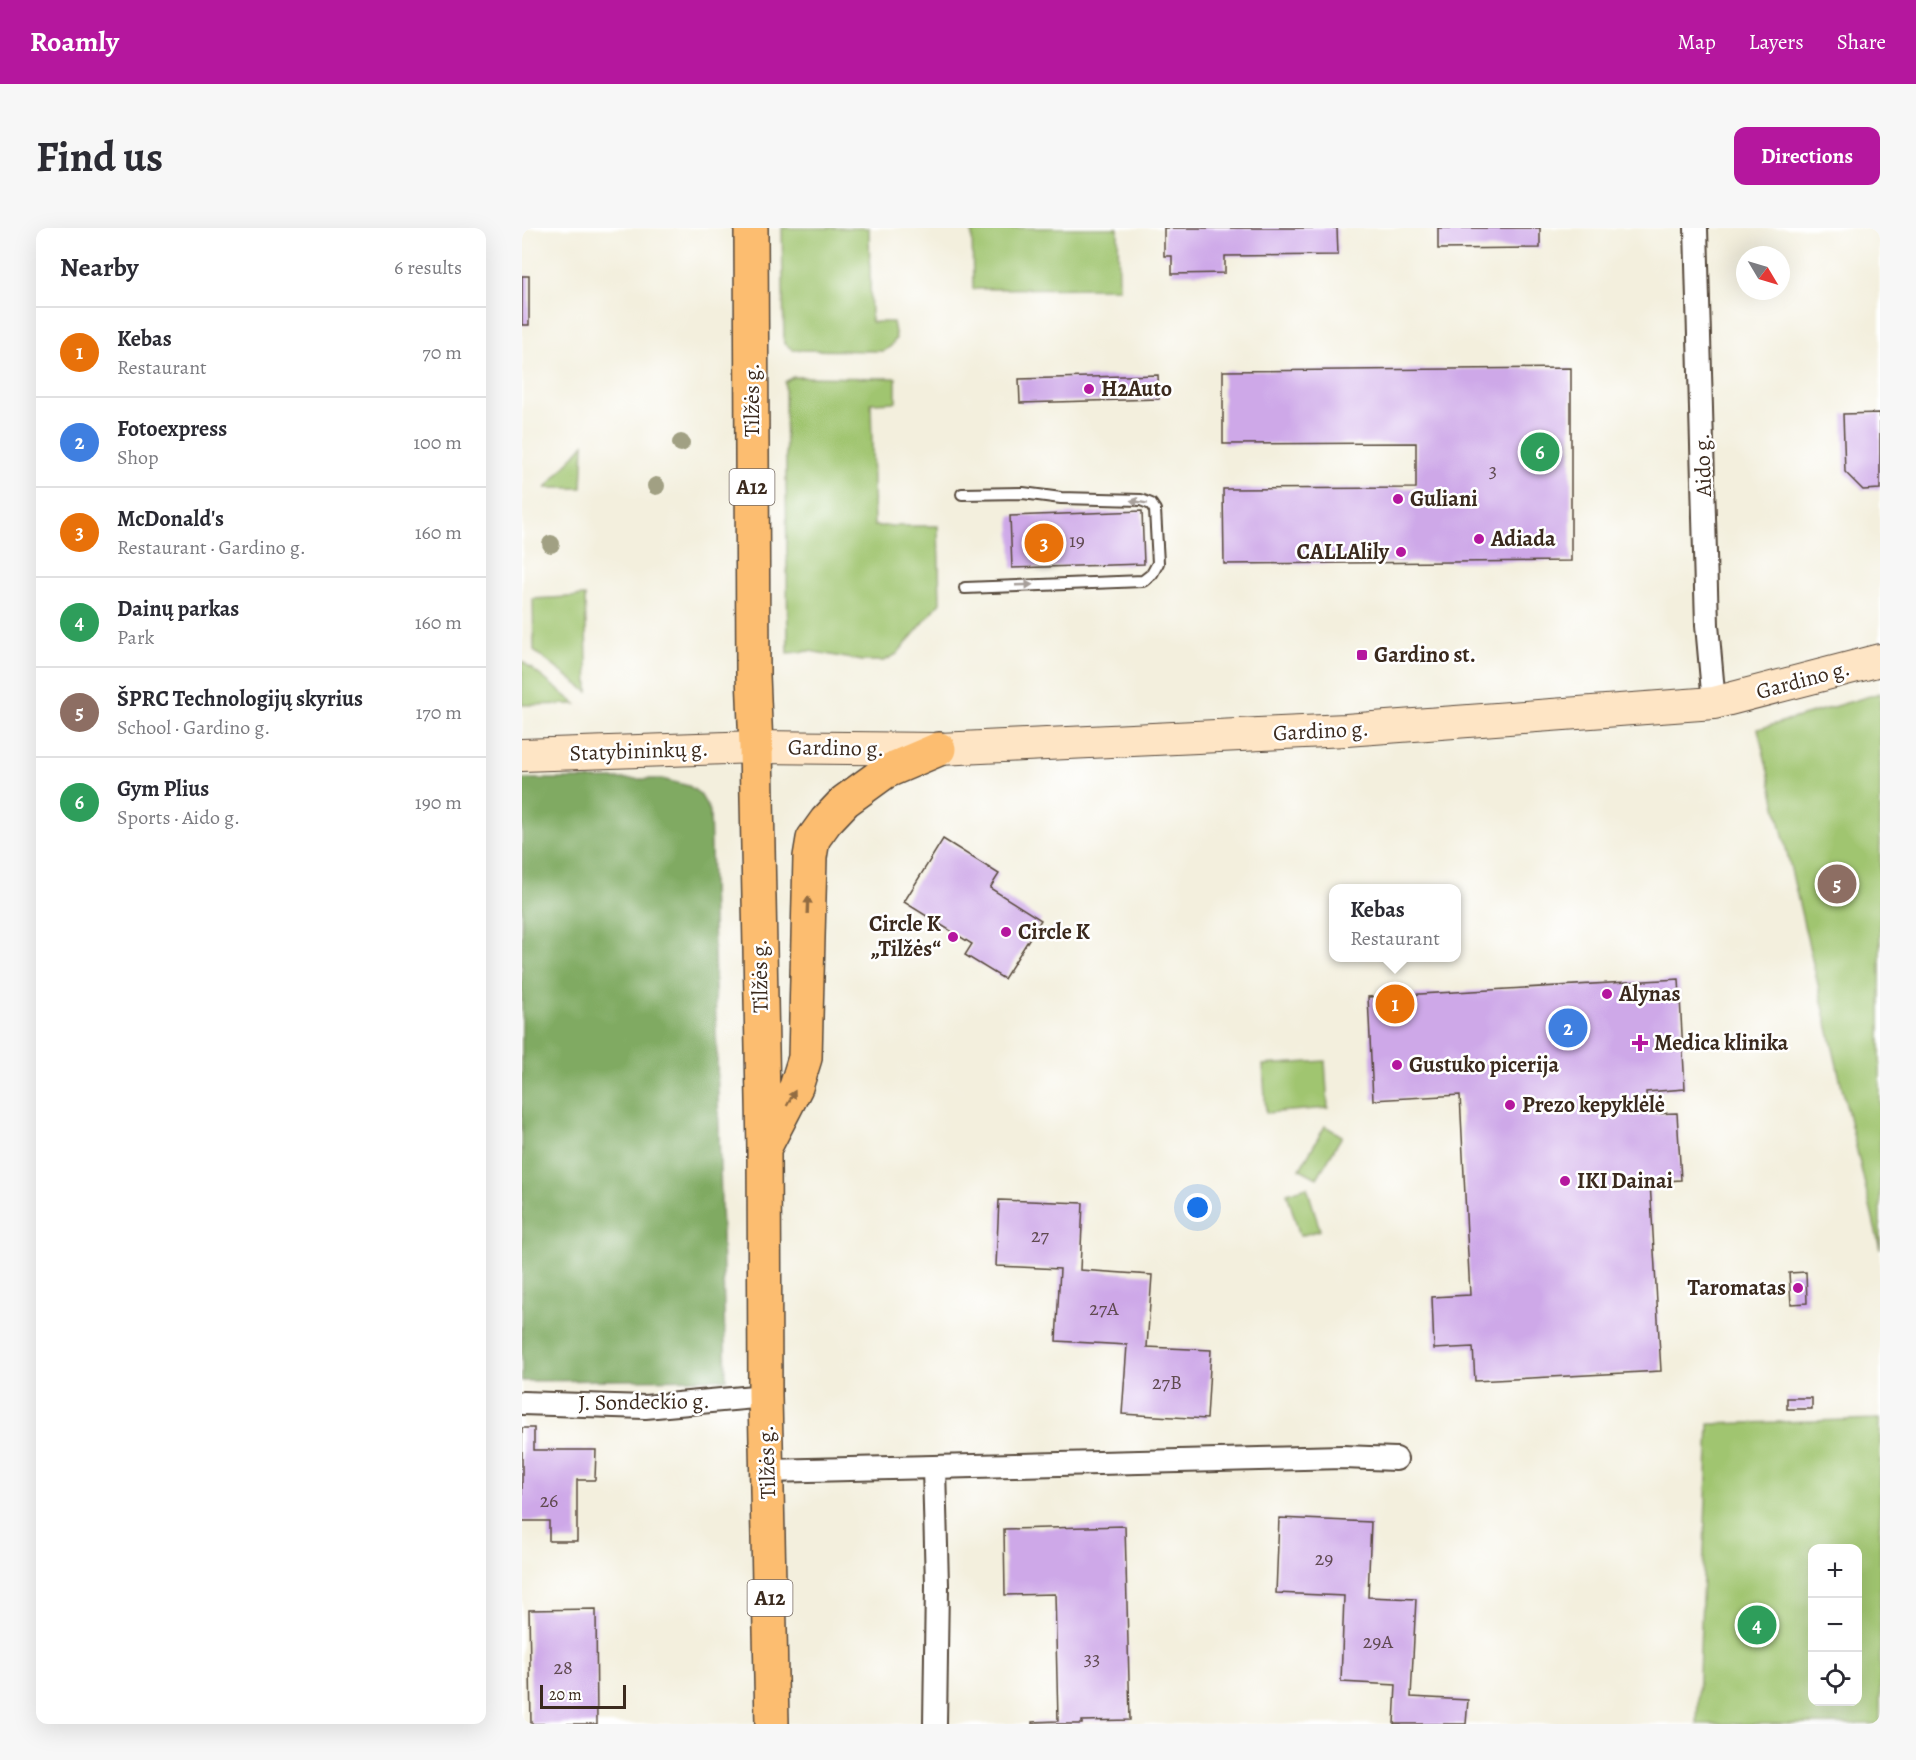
<!DOCTYPE html>
<meta charset="utf-8">
<style>
:root{--surface:#fff;--page:#f7f7f7;--text:#2b2b33;--muted:#7c7c81;--line:#e1e1e2;--accent:#b5179e}
body{margin:0;font-family:Alegreya,serif;background:var(--page);color:var(--text)}
.controls{position:absolute;right:18px;bottom:18px;display:grid;overflow:hidden;border-radius:12px;box-shadow:0 6px 24px #0002}
.controls button{width:54px;height:54px;display:grid;place-items:center;padding:0;border:0;border-bottom:2px solid var(--line);background:var(--surface);color:var(--text);font:30px sans-serif}
.compass{position:absolute;left:1214px;top:18px;width:54px;height:54px;border-radius:50%;background:var(--surface);box-shadow:0 6px 24px #0002;rotate:128deg}
.scale{position:absolute;left:18px;bottom:15px;width:86px;box-sizing:border-box;padding-left:6px;border:3px solid #3b2a1e;border-top:0;font-size:16px;line-height:21px;white-space:nowrap;color:#3b2a1e;-webkit-text-stroke:4px #fff;paint-order:stroke}
.you{position:absolute;left:676px;top:980px;width:21px;height:21px;margin:-15px;border:4px solid #fff;border-radius:50%;background:#1a73e8;box-shadow:0 0 0 9px #1a73e833}
.badge{display:grid;place-items:center;width:39px;height:39px;border-radius:50%;background:var(--accent);color:#fff;font-size:20px;font-weight:700}
.pin{position:absolute;translate:-50% -50%;border:3px solid #fff;box-shadow:0 2px 6px #0006}
.popup{position:absolute;left:807px;top:656px;width:132px;height:78px;box-sizing:border-box;display:grid;place-content:center;border-radius:12px;background:var(--surface);filter:drop-shadow(0 2px 4px #0005);font-size:20px;white-space:nowrap;color:var(--muted)}
.popup b{font-size:22px;color:var(--text)}
.popup::after{content:'';position:absolute;left:50%;top:100%;margin-left:-12px;border:12px solid transparent;border-top-color:var(--surface)}
.list{margin:0;padding:0;list-style:none}
h2{display:flex;justify-content:space-between;align-items:center;height:78px;margin:0;padding:0 24px;font-size:26px}
h2 small{font-size:20px;font-weight:400;color:var(--muted)}
.list li{display:grid;grid-template-columns:39px 1fr auto;gap:18px;align-items:center;box-sizing:border-box;height:90px;padding:0 24px;border-top:2px solid var(--line)}
.list b{display:block;font-size:22px;white-space:nowrap}
.list p{margin:0;font-size:20px;white-space:nowrap;color:var(--muted)}
.list em{font-size:20px;font-style:normal;color:var(--muted)}
.icon{flex:none;width:33px;height:33px;fill:none;stroke:currentColor;stroke-width:2;stroke-linecap:round;stroke-linejoin:round}
.map{position:relative;flex:none;width:1358px;height:1496px;overflow:hidden;border-radius:12px}
header{display:flex;align-items:center;gap:36px;box-sizing:border-box;height:84px;padding:0 30px;background:var(--accent);color:#fff}
header strong{font-size:28px}
nav{display:flex;gap:33px;margin-inline-start:auto;font-size:21px}
.intro{display:flex;align-items:center;justify-content:space-between;box-sizing:border-box;height:144px;padding:0 36px}
h1{margin:0;font-size:42px}
.button{padding:15px 27px;border-radius:12px;background:var(--accent);color:#fff;font-size:21px;font-weight:700}
main{display:flex;gap:36px;padding:0 36px}
aside{flex:1;background:var(--surface);border-radius:12px;box-shadow:0 6px 24px #0002}
.map>svg:first-child{display:block}
</style>
<header>
<strong>Roamly</strong>
<nav><a>Map</a><a>Layers</a><a>Share</a></nav>
</header>
<div class="intro"><h1>Find us</h1><a class="button">Directions</a></div>
<main>
<aside>
<h2>Nearby<small>6 results</small></h2>
<ul class="list">
<li><span class="badge" style="background:#e8710a">1</span><div><b>Kebas</b><p>Restaurant</p></div><em>70 m</em></li>
<li><span class="badge" style="background:#3f7fe0">2</span><div><b>Fotoexpress</b><p>Shop</p></div><em>100 m</em></li>
<li><span class="badge" style="background:#e8710a">3</span><div><b>McDonald's</b><p>Restaurant · Gardino g.</p></div><em>160 m</em></li>
<li><span class="badge" style="background:#2e9e5b">4</span><div><b>Dainų parkas</b><p>Park</p></div><em>160 m</em></li>
<li><span class="badge" style="background:#8d6e63">5</span><div><b>ŠPRC Technologijų skyrius</b><p>School · Gardino g.</p></div><em>170 m</em></li>
<li><span class="badge" style="background:#2e9e5b">6</span><div><b>Gym Plius</b><p>Sports · Aido g.</p></div><em>190 m</em></li>
</ul>
</aside>
<div class="map">
<svg width="1358" height="1496" viewBox="0 0 1358 1496">
<rect width="100%" height="100%" fill="#fff"/>
<filter id="ink" filterUnits="userSpaceOnUse"><feTurbulence type="fractalNoise" baseFrequency=".0167" numOctaves="2"/><feDisplacementMap in="SourceGraphic" scale="12" xChannelSelector="R" yChannelSelector="G"/><feConvolveMatrix kernelMatrix="1 2 1 2 8 2 1 2 1" color-interpolation-filters="sRGB"/></filter>
<filter id="wash" filterUnits="userSpaceOnUse"><feTurbulence type="fractalNoise" baseFrequency=".008" numOctaves="4" result="noise"/><feDisplacementMap in="SourceGraphic" scale="24" xChannelSelector="R" yChannelSelector="G"/><feGaussianBlur stdDeviation="1.35" result="paint"/><feColorMatrix in="noise" values="0 0 0 0 0 0 0 0 0 0 0 0 0 0 0 0 0 1.4 0 .05"/><feComposite in="paint" operator="in"/></filter>
<g filter="url(#wash)">
<rect width="100%" height="100%" fill="#f3efdd"/>
<path fill="#a0c56f" stroke="#6e7846" stroke-width="1.5" fill-rule="evenodd" d="M260 0H347L349 94H371L374 110 369 118 362 123 271 122 262 115Z
M450 0H596L597 60 451 61Z
M271 149 374 150V174L349 175 352 298H416L418 375 375 426 362 433H340L288 423 266 425 263 154Z
M62 216 60 260H24Z
M63 368 66 464 12 423 11 371Z
M0 433 54 476 0 477Z
M1358 465V1021L1236 501Z
M803 833 806 880 744 885 741 837Z
M803 898 820 908 795 950 778 941Z
M785 959 798 1002 778 1008 765 965Z
M1358 1191V1496H1175L1187 1196ZM1290 1320H1336V1474H1290Z"/>
<path fill="#80aa62" stroke="#5e6a40" stroke-width="1.5" d="M0 551H140L167 558 178 566 188 583 204 1151 0 1153Z"/>
<g id="blocks">
<path fill="#cea8e8" d="M642 0H815L816 27 703 28V45L650 46V28H642Z
M916 0H1018V20L916 21Z
M0 48H7V97H0Z
M1049 140V333L702 336 701 261 894 260V215L701 216V143Z
M636 147 637 171 498 175 497 151Z
M1358 185V261L1341 262 1323 244 1321 186Z
M620 283 622 336 490 340 488 288Z
M421 611 477 646 468 660 519 692 482 751 443 727 450 716 382 674Z
M1157 751 1163 861 1124 864 1125 886 1155 885 1159 952 1128 954 1139 1143 953 1153 951 1119 912 1121 910 1069 948 1067 938 867 851 872 846 769Z
M477 972 561 975 558 1042 630 1047 625 1119 689 1122 685 1191 600 1186 605 1117 534 1113 538 1041 474 1038Z
M1284 1044 1285 1075 1269 1076 1267 1045Z
M1265 1170H1290V1181H1265Z
M0 1200H12V1222H74L73 1252H55V1313H27V1293H0Z
M757 1290 849 1294 846 1369 894 1371 889 1469 946 1472 944 1496H872L874 1457 819 1454 822 1368 754 1365Z
M603 1298 608 1492 560 1493V1496H510V1494L536 1493 533 1366 483 1367 482 1301Z
M74 1381 75 1496H9L7 1382Z"/>
</g>
</g>
<g filter="url(#ink)">
<use href="#blocks" fill-opacity="0" stroke="#57483b" stroke-width="1.5"/>
<g fill="none" stroke-linecap="round" stroke-linejoin="round">
<defs>
<path id="lane" d="M440 266 501 265 539 270 619 272 629 276 633 282 636 335 630 346 621 353 443 360"/>
<path id="street" d="M1174 0 1185 397 1192 475
M0 1175 123 1179 243 1168
M412 1240 415 1357 413 1496
M246 1243 821 1229 874 1231"/>
<path id="secondary" d="M0 527 234 519 417 521 824 502 1192 475 1358 432"/>
<path id="highway" d="M229 0 231 447 234 519 242 922 243 1168 250 1496
M244 917 274 859 283 830 288 629 291 611 304 593 323 573 363 544 417 521"/>
</defs>
<use href="#lane" stroke="#57483b" stroke-width="14"/>
<use href="#street" stroke="#57483b" stroke-width="26"/>
<use href="#secondary" stroke="#57483b" stroke-width="34"/>
<use href="#highway" stroke="#57483b" stroke-width="36"/>
<use href="#lane" stroke="#fff" stroke-width="10"/>
<use href="#street" stroke="#fff" stroke-width="22"/>
<use href="#secondary" stroke="#fee5c5" stroke-width="32"/>
<use href="#highway" stroke="#fcbd6f" stroke-width="33"/>
</g>
<g fill="#a1a083">
<circle cx="159" cy="215" r="9"/>
<circle cx="134" cy="258" r="9"/>
<circle cx="29" cy="316" r="9"/>
</g>
<defs><path id="oneway-solid" d="M-6-.8H1V-3.2L6.5 0L1 3.2V.8H-6Z" transform="scale(1.5)"/></defs>
<g fill="#a79f9a">
<use href="#oneway-solid" transform="translate(617 274) rotate(-170)"/>
<use href="#oneway-solid" transform="translate(502 357) rotate(-2)"/>
</g>
<g fill="#926c42">
<use href="#oneway-solid" transform="translate(286 677) rotate(-88)"/>
<use href="#oneway-solid" transform="translate(269 870) rotate(-62)"/>
</g>
</g>
<g fill="#b5179e" stroke="#fff" stroke-width="2">
<circle cx="567" cy="161" r="6"/>
<circle cx="876" cy="271" r="6"/>
<circle cx="957" cy="311" r="6"/>
<circle cx="879" cy="324" r="6"/>
<rect x="834" y="421" width="12" height="12" rx="3"/>
<circle cx="484" cy="704" r="6"/>
<circle cx="431" cy="709" r="6"/>
<circle cx="1085" cy="766" r="6"/>
<path d="M1115 806h6v6h6v6h-6v6h-6v-6h-6v-6h6z"/>
<circle cx="875" cy="837" r="6"/>
<circle cx="988" cy="877" r="6"/>
<circle cx="1043" cy="953" r="6"/>
<circle cx="1276" cy="1060" r="6"/>
</g>
<g text-anchor="middle" dominant-baseline="central" stroke-width="5" stroke-linejoin="round" paint-order="stroke">
<g font-size="20" fill="#604a50">
<text x="971" y="242">3</text>
<text x="555" y="312">19</text>
<text x="518" y="1007">27</text>
<text x="582" y="1080">27A</text>
<text x="645" y="1154">27B</text>
<text x="27" y="1272">26</text>
<text x="802" y="1330">29</text>
<text x="856" y="1413">29A</text>
<text x="570" y="1430">33</text>
<text x="41" y="1439">28</text>
</g>
<g fill="#fff" stroke="#766a62" stroke-width="1.5">
<rect x="207.5" y="241" width="45" height="36" rx="4.5"/>
<rect x="225.5" y="1352" width="45" height="36" rx="4.5"/>
</g>
<g font-size="21" font-weight="bold" fill="#3b2a1e">
<text x="230" y="259">A12</text>
<text x="248" y="1370">A12</text>
</g>
<g font-size="22" font-weight="bold" fill="#3b2a1e" stroke="#fff" text-anchor="start">
<text x="579" y="161">H2Auto</text>
<text x="888" y="271">Guliani</text>
<text x="969" y="311">Adiada</text>
<text x="867" y="324" text-anchor="end">CALLAlily</text>
<text x="852" y="427">Gardino st.</text>
<text x="419" y="696" text-anchor="end">Circle K<tspan x="419" dy="25">„Tilžės“</tspan></text>
<text x="496" y="704">Circle K</text>
<text x="1097" y="766">Alynas</text>
<text x="1132" y="815">Medica klinika</text>
<text x="887" y="837">Gustuko picerija</text>
<text x="1000" y="877">Prezo kepyklėlė</text>
<text x="1055" y="953">IKI Dainai</text>
<text x="1264" y="1060" text-anchor="end">Taromatas</text>
</g>
<g font-size="22" fill="#3b2a1e" stroke="#fff">
<text transform="translate(230 172) rotate(-90)">Tilžės g.</text>
<text transform="translate(1181 237) rotate(-92)">Aido g.</text>
<text transform="translate(1281 452) rotate(-15)">Gardino g.</text>
<text transform="translate(799 503) rotate(-3)">Gardino g.</text>
<text transform="translate(314 520) rotate(1)">Gardino g.</text>
<text transform="translate(117 523) rotate(-2)">Statybininkų g.</text>
<text transform="translate(238 748) rotate(-91)">Tilžės g.</text>
<text transform="translate(122 1174) rotate(-1)">J. Sondeckio g.</text>
<text transform="translate(245 1234) rotate(-92)">Tilžės g.</text>
</g>
</g>
</svg>
<div class="controls">
<button>+</button>
<button>−</button>
<button><svg class="icon" aria-label="locate" viewBox="0 0 24 24"><circle cx="12" cy="12" r="6"/><path d="M12 2v4M12 18v4M2 12h4M18 12h4"/></svg></button>
</div>
<svg class="compass" viewBox="-18 -18 36 36"><path d="M0-13l5 13h-10z" fill="#e53935"/><path d="M0 13l5-13h-10z" fill="#7c7c81"/></svg>
<div class="scale">20 m</div>
<div class="you"></div>
<div class="pin badge" style="left:873px;top:776px;background:#e8710a">1</div>
<div class="popup"><b>Kebas</b>Restaurant</div>
<div class="pin badge" style="left:1046px;top:800px;background:#3f7fe0">2</div>
<div class="pin badge" style="left:522px;top:315px;background:#e8710a">3</div>
<div class="pin badge" style="left:1235px;top:1397px;background:#2e9e5b">4</div>
<div class="pin badge" style="left:1315px;top:656px;background:#8d6e63">5</div>
<div class="pin badge" style="left:1018px;top:224px;background:#2e9e5b">6</div>
</div>
</main>
